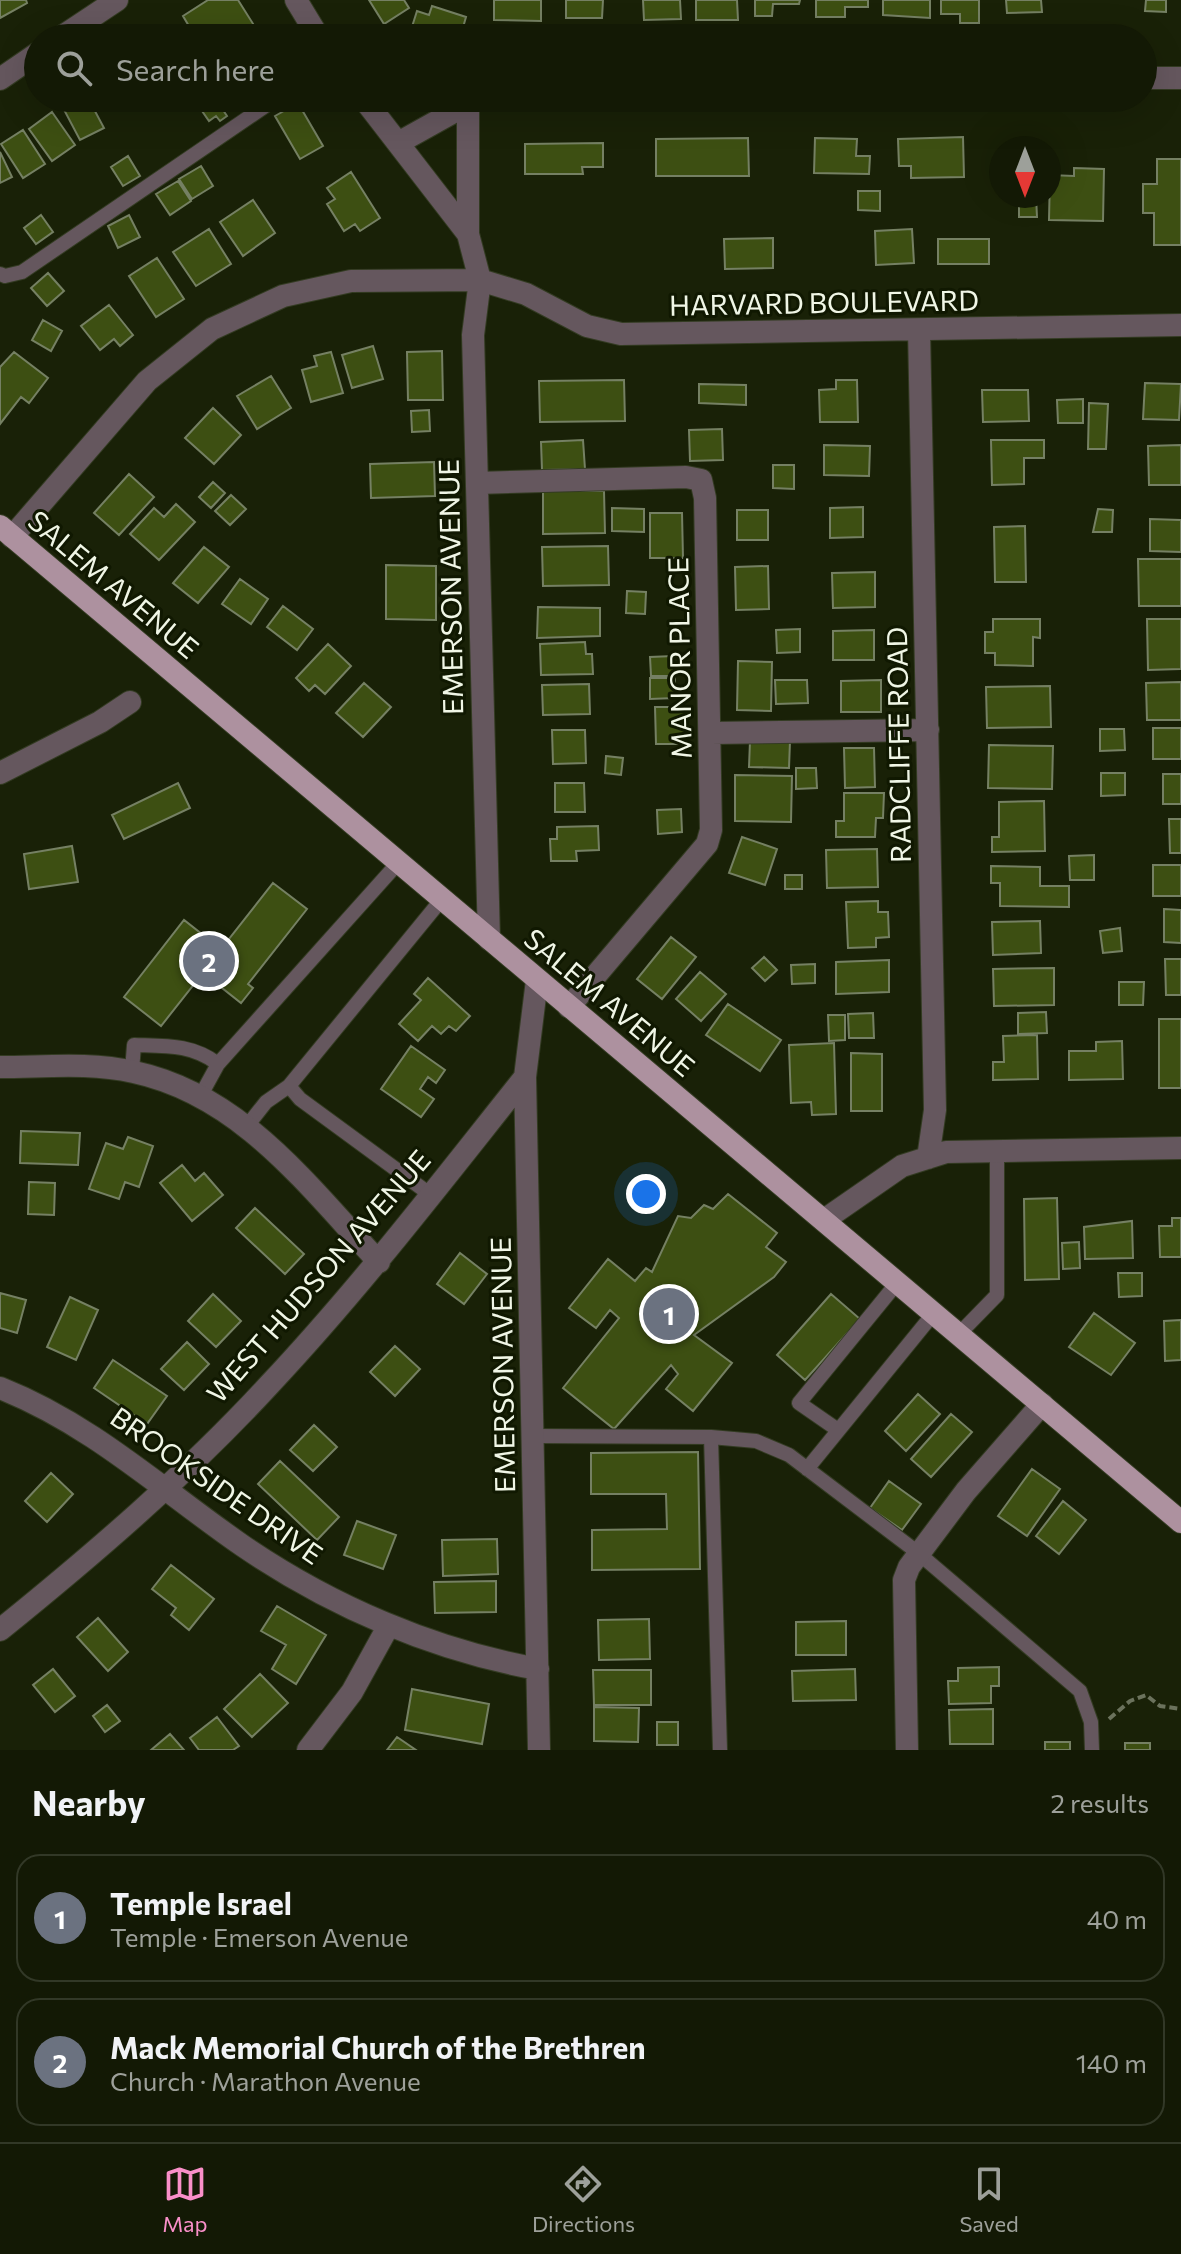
<!DOCTYPE html>
<meta charset="utf-8">
<style>
:root{--surface:#131905;--page:#1c220f;--text:#f1f3f6;--muted:#9da09a;--line:#323827;--accent:#f98fc9}
body{margin:0;font-family:Commissioner,sans-serif;background:var(--page);color:var(--text)}
.compass{position:absolute;left:989px;top:136px;width:72px;height:72px;border-radius:50%;background:var(--surface);box-shadow:0 8px 32px #0002;rotate:180deg}
.you{position:absolute;left:646px;top:1194px;width:28px;height:28px;margin:-20px;border:6px solid #fff;border-radius:50%;background:#1a73e8;box-shadow:0 0 0 12px #1a73e833}
.badge{display:grid;place-items:center;width:52px;height:52px;border-radius:50%;background:var(--accent);color:#fff;font-size:26px;font-weight:700}
.pin{position:absolute;translate:-50% -50%;border:4px solid #fff;box-shadow:0 2px 8px #0006}
.list{margin:0;padding:0;list-style:none}
h2{display:flex;justify-content:space-between;align-items:center;height:104px;margin:0;padding:0 32px;font-size:34px}
h2 small{font-size:26px;font-weight:400;color:var(--muted)}
.list li{display:grid;grid-template-columns:52px 1fr auto;gap:24px;align-items:center;box-sizing:border-box;height:128px;margin:0 16px 16px;padding:0 16px;border:2px solid var(--line);border-radius:24px}
.list b{display:block;font-size:30px;white-space:nowrap}
.list p{margin:0;font-size:26px;white-space:nowrap;color:var(--muted)}
.list em{font-size:26px;font-style:normal;color:var(--muted)}
.icon{flex:none;width:44px;height:44px;fill:none;stroke:currentColor;stroke-width:2;stroke-linecap:round;stroke-linejoin:round}
.map{position:relative;flex:none;width:1181px;height:1750px;overflow:hidden}
.search{position:absolute;background:var(--surface);box-shadow:0 8px 32px #0002;left:24px;right:24px;top:24px;height:88px;display:flex;align-items:center;gap:20px;box-sizing:border-box;padding:0 28px;border-radius:44px;color:var(--muted);font-size:30px}
.sheet{height:392px;background:var(--surface)}
nav{display:flex;justify-content:space-around;align-items:center;box-sizing:border-box;height:112px;border-top:2px solid var(--line);background:var(--surface);font-size:22px;color:var(--muted)}
nav a{display:grid;justify-items:center;gap:4px}
nav .on{color:var(--accent)}
.map>svg:first-child{display:block}
</style>
<div class="map">
<svg width="1181" height="1750" viewBox="0 0 1181 1750">
<rect width="100%" height="100%" fill="#192107"/>
<path fill="#3d4f12" stroke="#758063" stroke-width="2" d="M0 0H26L27 3 0 18Z
M208 0H238L262 38H224L220 31 209 38H196L183 16Z
M369 0H404L409 8 384 24Z
M494 0H541V21L494 20Z
M566 0H603L602 18H566Z
M643 0H680L681 19 644 20Z
M696 0H737L738 20H696Z
M755 0H800L799 4H773L772 16H755Z
M816 0H868V7H845V17H816Z
M883 0H930V18L883 15Z
M941 0H979V23H960V14H941Z
M1006 0H1041L1042 12 1007 13Z
M1146 0H1166V12L1145 11Z
M432 6 466 17 460 38H426L410 33 417 11 429 15Z
M167 26 176 38H150Z
M73 98H88L104 128 80 140 61 104Z
M215 98 227 116 220 121 216 116 209 121 200 108Z
M298 103 323 146 300 159 275 116Z
M52 112 75 145 52 161 29 129Z
M23 130 45 164 23 178 1 144Z
M963 137 964 177 911 178V166H899L898 139Z
M748 138 749 176H656V139Z
M815 138 857 139 856 156H870L869 174 814 173Z
M603 143V167H582L583 174H525V144Z
M0 152 12 177 0 183Z
M128 156 140 176 123 186 111 167Z
M1157 159H1181V245H1154V213H1143V184H1157Z
M201 166 213 186 192 199 179 179Z
M1074 168 1104 169 1103 221 1049 220 1050 175 1074 176Z
M351 172 380 218 360 231 355 224 344 231 327 204 335 199 327 188Z
M178 181 191 201 170 215 156 194Z
M858 191H880V211L858 210Z
M1036 196 1037 217H1019V197Z
M253 200 275 233 243 256 220 222Z
M41 215 53 232 36 244 24 228Z
M129 215 140 237 118 248 108 226Z
M209 229 231 264 196 286 173 252Z
M912 229 914 263 876 265 875 231Z
M773 238V268L725 269 724 239Z
M938 239H989V264H938Z
M157 258 184 299 156 317 129 276Z
M48 273 64 291 47 306 31 288Z
M109 305 133 335 120 346 114 339 100 350 81 326Z
M43 320 62 331 51 351 32 340Z
M373 346 383 379 352 388 342 355Z
M442 351 443 400H408L407 352Z
M14 352 48 378 29 403 21 397 0 424V367Z
M331 352 343 393 311 402 302 370 317 366 314 356Z
M271 376 291 408 257 429 237 396Z
M624 380 625 421 540 422 539 381Z
M836 380H857L858 422H820L819 390 836 389Z
M1145 383 1181 384 1179 420 1143 419Z
M699 384 746 385V405L699 403Z
M982 390H1028L1029 421 983 422Z
M1083 399V423H1058L1057 400Z
M1089 403 1108 404 1106 449H1088Z
M213 408 241 435 214 464 185 438Z
M429 410 430 431 412 432 411 411Z
M722 429 723 460 690 461 689 430Z
M583 440 585 469 542 470 541 442Z
M991 440H1044V458H1024V484L992 485Z
M824 445 870 446 869 476 824 475Z
M1181 445V485H1149L1148 446Z
M434 462 435 496 371 498 370 464Z
M773 465H794V489L773 488Z
M129 474 154 497 119 535 94 513Z
M213 482 225 493 211 508 199 497Z
M543 491H604L605 533 543 534Z
M231 495 246 509 230 525 215 511Z
M176 504 195 522 159 560 130 534 154 508 164 517Z
M863 507V537L830 538V508Z
M612 508 644 509V532L612 531Z
M1098 509 1113 510 1112 532H1093Z
M737 510H768V540H737Z
M650 513H682L683 558H650Z
M1150 519 1181 520V552L1150 551Z
M1025 526 1026 582H995L994 527Z
M608 546 609 585 543 586 542 547Z
M204 547 229 567 198 603 173 583Z
M1138 559H1181V606H1139Z
M386 565 436 566V620L386 619Z
M768 566 769 609 736 610 735 567Z
M875 572V607L833 608 832 573Z
M240 579 268 599 251 624 222 604Z
M627 591 646 592 645 614 626 613Z
M283 606 313 629 297 650 267 627Z
M538 607 600 608V636L537 638Z
M993 619H1040V638L1033 637V666L995 665V653H985V632H993Z
M1147 619H1181V669L1148 670Z
M800 629V652L777 653 776 630Z
M874 630V660H833V631Z
M585 642 586 654H592L593 674 541 675 540 644Z
M328 644 351 666 325 694 315 685 309 691 296 678Z
M673 656V676H651L650 657Z
M738 661 772 662 771 711 737 710Z
M650 678H675V698L650 699Z
M775 680H807L808 703 776 704Z
M881 680V712H841V681Z
M1181 682V720H1147L1146 683Z
M364 683 391 707 363 737 336 713Z
M589 684 590 714 543 715 542 685Z
M1050 686 1051 727 987 728 986 687Z
M655 707H686V744H656Z
M1153 728H1181V759H1153Z
M1100 729H1124L1125 750 1100 751Z
M552 730H585L586 763 553 764Z
M750 741H790L789 768 749 767Z
M989 745 1053 746 1052 789 988 788Z
M844 748H874L875 787 845 788Z
M606 756 623 758 621 775 605 773Z
M796 768H816L817 788 796 789Z
M1101 773H1125V795L1101 796Z
M1163 774H1181V804H1163Z
M735 775 792 776 791 822 735 821Z
M178 783 190 808 124 839 112 815Z
M555 783H584L585 812H555Z
M844 793H884L883 818H876L875 837H836V821H844Z
M1044 801 1045 851 992 852V837H999V802Z
M681 809 682 832 658 834 657 810Z
M1169 819H1181V853H1170Z
M598 826 599 850 576 851 577 861H551L550 839H557V827Z
M742 837 777 849 765 885 729 873Z
M72 846 78 882 29 889 24 854Z
M877 849 878 887 827 888 826 850Z
M1094 855V880H1070L1069 856Z
M1153 865H1181V896H1153Z
M991 866 1040 867V886H1069V907L1000 906V883H991Z
M785 875H802V889H785Z
M273 883 307 909 248 984 253 988 241 1003 203 973 161 1026 124 997 184 920 221 949Z
M878 901V912H888L889 937 876 938V947L848 948 846 902Z
M1164 909 1181 910V943L1164 942Z
M1040 921 1041 953 993 955 992 922Z
M1120 928 1122 951 1103 953 1100 931Z
M671 937 696 957 662 999 637 979Z
M764 957 777 970 765 981 752 968Z
M1165 959H1181V995H1166Z
M889 960V992L836 994V962Z
M815 964V983L792 984 791 965Z
M1054 968V1005L994 1006 993 969Z
M700 972 726 994 701 1021 676 999Z
M428 978 470 1016 456 1031 449 1026 441 1034 432 1026 418 1041 399 1024 421 1000 414 994Z
M1119 982H1144L1143 1005H1119Z
M728 1004 781 1040 760 1071 706 1035Z
M1046 1012 1047 1033 1018 1034V1013Z
M873 1013 874 1038H849L848 1014Z
M828 1015H845V1040L829 1041Z
M1159 1019H1181V1088H1159Z
M1037 1035 1038 1079 993 1080V1062H1004L1003 1036Z
M1122 1041 1123 1079 1069 1080V1051H1096V1042Z
M834 1043 836 1114 812 1115 811 1102 791 1103 789 1045Z
M411 1046 445 1070 436 1083 428 1077 420 1089 434 1099 421 1117 381 1089Z
M851 1053 882 1054V1111H851Z
M21 1131 80 1133 78 1165 20 1163Z
M128 1137 153 1146 139 1187 125 1182 119 1199 89 1189 106 1143 123 1149Z
M182 1165 195 1181 204 1173 223 1195 192 1221 160 1183Z
M29 1182 55 1183 54 1215 28 1214Z
M728 1194 777 1233 766 1247 786 1262 774 1277 694 1335 732 1363 693 1411 666 1389 678 1374 671 1365 614 1429 563 1388 619 1318 610 1310 596 1328 569 1308 608 1259 635 1281 646 1268 652 1272 678 1216 691 1218 704 1205 713 1209Z
M1057 1198 1059 1279 1025 1280 1024 1199Z
M255 1208 304 1254 285 1274 236 1228Z
M1172 1218H1181V1257H1160L1159 1226H1172Z
M1132 1221 1133 1258 1085 1259 1084 1227Z
M1079 1242 1080 1268 1063 1269 1062 1243Z
M460 1253 487 1274 464 1304 437 1284Z
M1118 1273H1142V1296L1119 1297Z
M0 1293 26 1300 17 1333 0 1328Z
M213 1294 241 1321 216 1347 188 1321Z
M831 1294 860 1319 805 1380 777 1355Z
M70 1297 98 1310 76 1360 47 1347Z
M1094 1313 1135 1343 1111 1375 1069 1347Z
M1181 1320V1360L1165 1361 1164 1321Z
M187 1342 209 1364 184 1390 161 1369Z
M395 1346 420 1369 395 1396 370 1372Z
M113 1360 167 1396 147 1424 94 1388Z
M918 1394 940 1414 906 1451 885 1431Z
M951 1414 972 1432 931 1477 911 1459Z
M314 1425 337 1447 313 1471 290 1450Z
M698 1452 700 1569 592 1570V1530L667 1529 666 1494H591V1453Z
M280 1461 339 1517 317 1540 258 1484Z
M1032 1469 1060 1489 1027 1536 998 1516Z
M51 1473 73 1494 47 1522 25 1501Z
M889 1481 921 1504 902 1530 870 1508Z
M1063 1501 1086 1520 1059 1554 1036 1536Z
M357 1521 396 1535 383 1569 344 1555Z
M497 1539 498 1574 443 1576 442 1540Z
M171 1565 214 1599 189 1630 171 1615 176 1608 152 1589Z
M496 1581V1612L435 1613 434 1582Z
M277 1606 326 1635 296 1684 272 1669 286 1645 261 1631Z
M98 1618 128 1652 108 1671 77 1637Z
M649 1619 650 1659 599 1660 598 1620Z
M846 1621V1655H796V1622Z
M999 1667V1686H991V1703L949 1704 948 1681H958V1668Z
M53 1669 75 1696 55 1712 33 1685Z
M855 1669 856 1700 793 1701 792 1671Z
M593 1670H651V1705H594Z
M260 1674 288 1703 252 1737 224 1709Z
M412 1689 489 1704 482 1744 405 1730Z
M107 1705 120 1721 105 1732 93 1716Z
M594 1707 639 1708 638 1742 594 1741Z
M993 1709V1744H950L949 1710Z
M217 1717 239 1746 233 1750H199L190 1738Z
M657 1722H678V1745H657Z
M170 1734 184 1750H151Z
M397 1737 416 1750H387Z
M1045 1742H1070V1750H1045Z
M1125 1743H1150V1750H1125Z"/>
<g fill="none" stroke-linecap="round" stroke-linejoin="round">
<defs>
<path id="service" d="M0 274 5 276 22 272 277 98
M132 1071 134 1045C165 1046 192 1044 218 1064
M201 1095 218 1064 398 863
M247 1126 266 1102 289 1086
M431 1195 300 1099 289 1086 442 899
M959 1334 997 1295V1151
M838 1430 799 1403 897 1283
M533 1436 711 1437 756 1441 789 1455 917 1552 1080 1691 1091 1722 1092 1750
M711 1437 720 1750
M807 1469 934 1313"/>
<path id="minor" d="M296 0 319 38
M60 38 117 0
M1143 78H1181
M0 79 38 53
M363 98 468 234
M468 102V234L480 280 473 335 489 939
M398 143 477 99
M919 330 935 1110 928 1158
M477 483 686 477 701 480 705 498 711 830 707 844 569 1007
M12 537 147 381 212 329 283 296 351 281 480 280 526 294 587 326 621 334 1181 325
M711 733 928 730
M0 773 100 722 130 702
M537 980 525 1077 539 1750
M0 1067C44 1067 90 1062 134 1072 241 1095 307 1185 379 1262
M824 1220 902 1166 946 1152 1181 1148
M0 1388C93 1425 162 1490 243 1546 331 1606 433 1650 538 1669
M0 1630C94 1554 187 1474 269 1385 361 1287 442 1181 525 1077
M308 1750 352 1692 389 1625
M907 1750 904 1580 909 1567 966 1491 1042 1404"/>
<path id="primary" d="M0 526 1181 1522"/>
</defs>
<use href="#service" stroke="#333b22" stroke-width="16"/>
<use href="#minor" stroke="#333b22" stroke-width="24"/>
<use href="#primary" stroke="#333b22" stroke-width="24"/>
<path stroke="#6b725c" stroke-width="4" stroke-dasharray="8 4" stroke-linecap="butt" d="M1109 1719 1130 1701 1146 1695 1160 1706 1181 1709"/>
<use href="#service" stroke="#65575e" stroke-width="14"/>
<use href="#minor" stroke="#65575e" stroke-width="22"/>
<use href="#primary" stroke="#ad919f" stroke-width="22"/>
</g>
<g text-anchor="middle" dominant-baseline="central" stroke-width="6" stroke-linejoin="round" paint-order="stroke">
<g font-size="28" fill="#f0f6e6" stroke="#101801">
<text transform="translate(824 302) rotate(-1)">HARVARD BOULEVARD</text>
<text transform="translate(114 584) rotate(40)">SALEM AVENUE</text>
<text transform="translate(450 587) rotate(-91)">EMERSON AVENUE</text>
<text transform="translate(679 658) rotate(-91)">MANOR PLACE</text>
<text transform="translate(898 745) rotate(-91)">RADCLIFFE ROAD</text>
<text transform="translate(610 1002) rotate(40)">SALEM AVENUE</text>
<text transform="translate(318 1276) rotate(-49)">WEST HUDSON AVENUE</text>
<text transform="translate(502 1365) rotate(-91)">EMERSON AVENUE</text>
<text transform="translate(217 1485) rotate(35)">BROOKSIDE DRIVE</text>
</g>
</g>
</svg>
<svg class="compass" viewBox="-18 -18 36 36"><path d="M0-13l5 13h-10z" fill="#e53935"/><path d="M0 13l5-13h-10z" fill="#9da09a"/></svg>
<div class="you"></div>
<div class="pin badge" style="left:669px;top:1314px;background:#6b7280">1</div>
<div class="pin badge" style="left:209px;top:961px;background:#6b7280">2</div>
<div class="search"><svg class="icon" aria-label="search" viewBox="0 0 24 24"><circle cx="10" cy="10" r="6"/><path d="M15 15l6 6"/></svg>Search here</div>
</div>
<section class="sheet">
<h2>Nearby<small>2 results</small></h2>
<ul class="list">
<li><span class="badge" style="background:#6b7280">1</span><div><b>Temple Israel</b><p>Temple · Emerson Avenue</p></div><em>40 m</em></li>
<li><span class="badge" style="background:#6b7280">2</span><div><b>Mack Memorial Church of the Brethren</b><p>Church · Marathon Avenue</p></div><em>140 m</em></li>
</ul>
</section>
<nav>
<a class="on"><svg class="icon" aria-label="map" viewBox="0 0 24 24"><path d="M3 6l6-2 6 2 6-2v14l-6 2-6-2-6 2zM9 4v14M15 6v14"/></svg>Map</a>
<a><svg class="icon" aria-label="directions" viewBox="0 0 24 24"><path d="M12 3l9 9-9 9-9-9zM9 14v-3h6M13 9l2 2-2 2"/></svg>Directions</a>
<a><svg class="icon" aria-label="saved" viewBox="0 0 24 24"><path d="M7 4h10v16l-5-4-5 4z"/></svg>Saved</a>
</nav>
